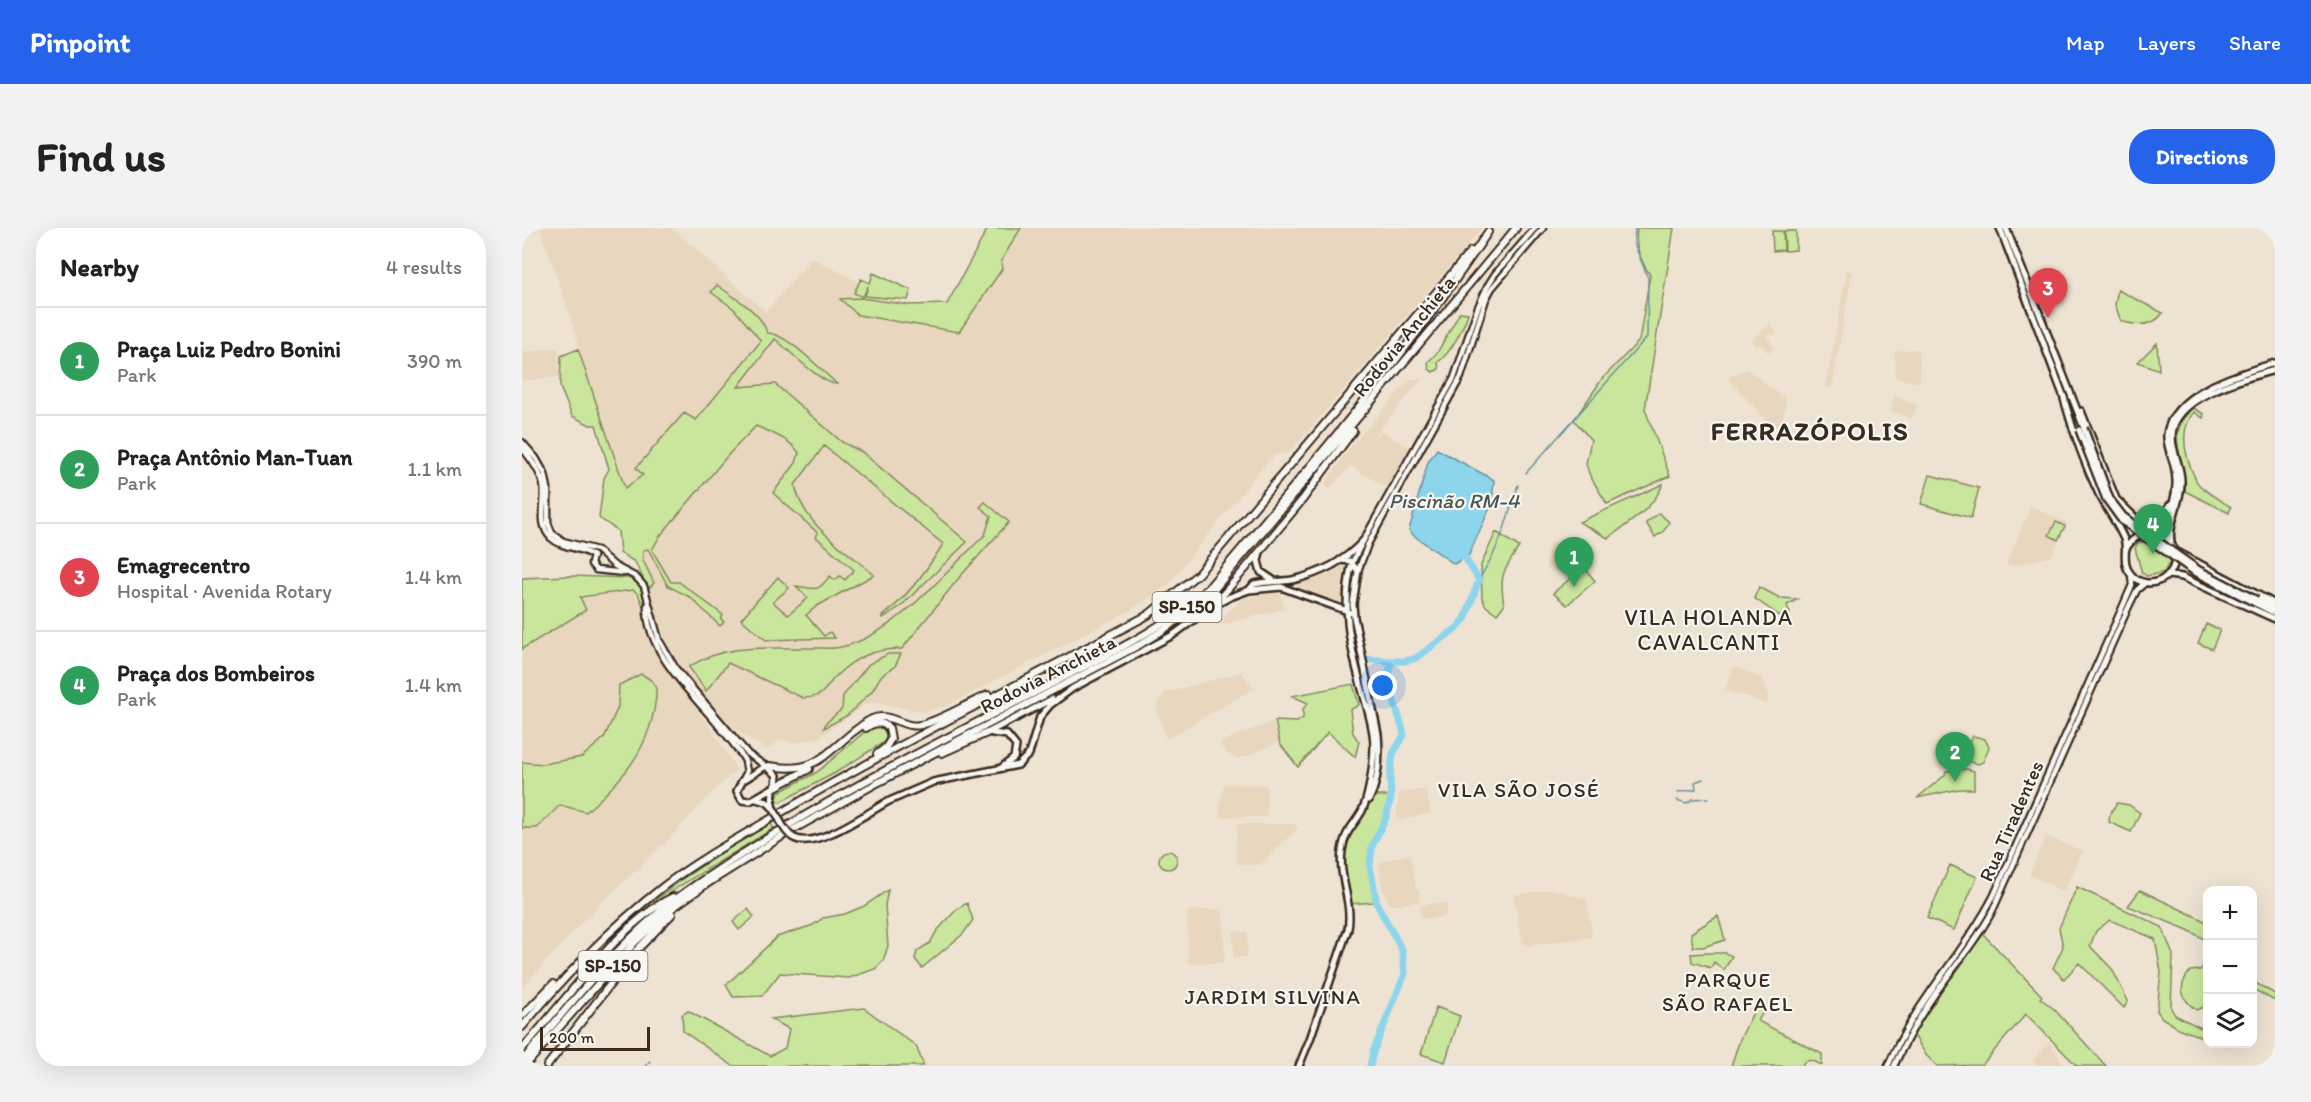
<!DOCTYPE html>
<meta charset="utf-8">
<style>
:root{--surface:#fff;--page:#f2f2f2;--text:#222;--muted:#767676;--line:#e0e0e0;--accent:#2563eb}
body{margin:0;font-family:Itim,sans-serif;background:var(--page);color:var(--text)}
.controls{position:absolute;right:18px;bottom:18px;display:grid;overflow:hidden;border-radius:12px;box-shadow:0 6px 24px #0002}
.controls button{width:54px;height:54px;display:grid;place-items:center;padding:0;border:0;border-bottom:2px solid var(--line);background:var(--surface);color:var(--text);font:30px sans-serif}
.scale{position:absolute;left:18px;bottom:15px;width:110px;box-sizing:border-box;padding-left:6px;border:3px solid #3b2a1e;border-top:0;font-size:16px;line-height:21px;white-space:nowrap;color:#3b2a1e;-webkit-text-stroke:4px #f6f6f2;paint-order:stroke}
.you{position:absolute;left:861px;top:458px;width:21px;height:21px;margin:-15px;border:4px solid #fff;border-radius:50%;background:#1a73e8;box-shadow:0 0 0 9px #1a73e833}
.badge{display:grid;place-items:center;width:39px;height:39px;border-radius:50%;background:var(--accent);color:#fff;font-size:20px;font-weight:700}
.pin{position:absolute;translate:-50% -50px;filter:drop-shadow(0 2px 3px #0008)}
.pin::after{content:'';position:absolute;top:32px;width:21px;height:18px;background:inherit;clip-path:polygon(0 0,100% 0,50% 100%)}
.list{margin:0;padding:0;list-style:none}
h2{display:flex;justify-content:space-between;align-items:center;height:78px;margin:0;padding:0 24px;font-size:26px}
h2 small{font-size:20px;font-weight:400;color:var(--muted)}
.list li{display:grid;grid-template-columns:39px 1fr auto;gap:18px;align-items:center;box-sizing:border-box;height:108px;padding:0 24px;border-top:2px solid var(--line)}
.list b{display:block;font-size:22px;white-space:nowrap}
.list p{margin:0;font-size:20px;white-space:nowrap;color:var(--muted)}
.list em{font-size:20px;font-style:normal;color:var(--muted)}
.icon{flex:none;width:33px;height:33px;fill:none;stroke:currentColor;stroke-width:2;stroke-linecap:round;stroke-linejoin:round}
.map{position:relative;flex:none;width:1753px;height:838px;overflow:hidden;border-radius:24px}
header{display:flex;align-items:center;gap:36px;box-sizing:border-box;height:84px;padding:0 30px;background:var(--accent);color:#fff}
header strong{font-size:28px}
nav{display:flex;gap:33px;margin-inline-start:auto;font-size:21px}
.intro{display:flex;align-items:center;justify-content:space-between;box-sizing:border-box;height:144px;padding:0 36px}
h1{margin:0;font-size:42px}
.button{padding:15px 27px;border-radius:24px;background:var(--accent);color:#fff;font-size:21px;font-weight:700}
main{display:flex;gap:36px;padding:0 36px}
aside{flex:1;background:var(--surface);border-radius:24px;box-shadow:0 6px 24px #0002}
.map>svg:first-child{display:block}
</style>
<header>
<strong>Pinpoint</strong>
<nav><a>Map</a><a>Layers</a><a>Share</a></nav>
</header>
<div class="intro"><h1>Find us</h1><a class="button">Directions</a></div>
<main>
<aside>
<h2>Nearby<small>4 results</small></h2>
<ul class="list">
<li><span class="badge" style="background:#2e9e5b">1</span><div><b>Praça Luiz Pedro Bonini</b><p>Park</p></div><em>390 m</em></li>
<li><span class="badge" style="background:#2e9e5b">2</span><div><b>Praça Antônio Man-Tuan</b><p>Park</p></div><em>1.1 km</em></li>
<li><span class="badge" style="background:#e0444e">3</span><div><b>Emagrecentro</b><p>Hospital · Avenida Rotary</p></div><em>1.4 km</em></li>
<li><span class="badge" style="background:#2e9e5b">4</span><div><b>Praça dos Bombeiros</b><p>Park</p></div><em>1.4 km</em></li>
</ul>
</aside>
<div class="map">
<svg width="1753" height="838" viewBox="0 0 1753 838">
<rect width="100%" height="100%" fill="#eee3d3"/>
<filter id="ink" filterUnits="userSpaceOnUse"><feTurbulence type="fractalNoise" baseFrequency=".0167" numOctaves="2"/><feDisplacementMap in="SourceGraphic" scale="12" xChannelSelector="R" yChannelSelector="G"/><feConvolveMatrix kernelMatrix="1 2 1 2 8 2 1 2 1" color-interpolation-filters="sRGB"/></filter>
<g filter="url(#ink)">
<path fill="#e8d6be" d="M18 0H150L244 84 290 30 428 101 474 0H960L767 225 753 227 739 241 645 358 607 383 424 478 400 484 353 474 343 477 296 510 271 515 258 512 245 522 216 504 180 470 155 441 137 409 100 270 45 78Z
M1325 42 1330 44 1310 160 1304 159Z
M1248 96 1255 105 1253 108 1250 105 1245 109 1253 120 1247 125 1237 116 1234 118 1229 113 1244 100 1247 102 1245 99Z
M36 119 37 149 0 153V125Z
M1397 121 1398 155 1374 150 1372 148 1374 136 1372 123Z
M1225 141 1264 172 1260 196 1251 199 1207 152 1208 148Z
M888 151H900L847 215 860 203 888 220 865 260 828 238 807 262 803 255 826 222Z
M1372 168 1395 177 1390 191 1369 183Z
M1509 278 1545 295 1530 328 1492 338 1484 337Z
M1036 314 1056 316 1058 320 1055 338 1047 344 1024 341 1027 317Z
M822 337 828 340 822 377 818 378 779 362 773 356 774 354 804 346Z
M111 362 119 377 124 397 137 430 193 506 215 542 188 566 146 612 64 690 0 760V421L63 382 57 370Z
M757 362 762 381 690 399 719 372Z
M1212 438 1242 452 1247 467 1245 477 1227 469 1203 463Z
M719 444 733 460 644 511 634 479 642 465Z
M751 494 757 514 726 528 716 531 710 529 697 517 712 508Z
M702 556 745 557V589H698V577Z
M904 561 909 585 875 593 876 565Z
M715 596H773L776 600 738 637 714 636Z
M1524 608 1561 623 1542 664 1507 647Z
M888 626 894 662H897L898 673 871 678 867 675 860 659 857 634Z
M1031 661 1065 672 1070 709 1005 718 1001 715 991 667Z
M914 675 924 676 925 683 923 688 908 691H902L897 685 899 678Z
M671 682 698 681 701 684 703 727 700 735H666L665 685Z
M711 703 726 704 725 729 711 730Z
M1527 814 1543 838H1515L1511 833Z"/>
<path fill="#cae69d" stroke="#82885e" stroke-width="1.5" d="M466 0H499L479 33 480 41 437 104 336 87 318 71 339 70 387 77 425 76Z
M1116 0H1152L1123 181 1148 248 1085 276 1068 248 1064 236 1069 212 1052 192 1080 151 1117 113 1128 47C1120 35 1110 14 1116 0Z
M1250 3H1261L1262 22 1251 23Z
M1262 3H1274V22L1263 23Z
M351 45 389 62 386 72 343 68 346 58 341 69 332 65 339 51 348 55Z
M195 57C211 69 240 84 245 105 265 105 300 143 315 156 299 156 267 122 253 111L216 159 253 156 320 214 340 224 445 314 379 378 361 390 360 389C385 369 404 344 421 316L302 218 273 257C281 298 323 320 352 347L295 378 284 387 302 408 308 404 313 410 244 412 219 391 256 349 267 360 251 374 266 387 286 370 274 358C294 360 294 366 308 348L313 352 318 348 323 352 332 342 294 309 296 305 251 265 274 235 277 225C268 211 249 205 234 198L207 226 138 308 130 322 149 354H157L201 387 199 391 202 394 198 398 168 369 146 358 126 321 121 322V332L132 355 126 361 113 334 98 325 96 303 77 290 82 250 87 241 74 197H68L50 188 38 159 39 128 56 121 103 260 121 247 114 240 162 185 174 192 239 113 212 81 189 64Z
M1596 61V62L1641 85C1631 99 1614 98 1599 93L1593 77Z
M938 84 946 85C942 99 929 125 916 134L917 141 911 144 907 141 906 134 915 125Z
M1635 115 1637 142 1616 134Z
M1671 180 1682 186 1681 190 1672 184C1655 204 1664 232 1675 254 1678 260 1702 275 1709 279L1707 285C1692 277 1678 271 1663 263 1665 229 1640 209 1671 180Z
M1408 247 1457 260 1449 290 1399 276Z
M1141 256C1131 281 1107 295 1086 310L1057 294Z
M463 274 487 294 436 351 380 421C354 420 333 429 315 447 301 461 304 469 281 470L206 435 184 463 167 439C205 414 248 421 291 420 300 420 310 421 319 419 372 408 424 343 463 307L469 288 458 279Z
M1137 285 1147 294 1141 304 1133 309 1124 295Z
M1534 294 1543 298 1536 312 1527 307Z
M974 304 997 319C981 344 977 346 982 377L975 386 964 378 960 370 959 337Z
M1629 312 1644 316 1648 333 1642 344 1625 348 1620 345 1613 320 1616 315Z
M1062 339 1073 353 1045 377 1031 365Z
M49 348 106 350C117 354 122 362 123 374L121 378 116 366 111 362 58 369 64 382 0 421V350Z
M1237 359 1258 370 1276 371 1265 377 1268 385 1262 391 1232 370Z
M1684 396 1698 402 1690 421 1676 415Z
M366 426H379L373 438 359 448 350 463 326 487 302 500 304 495 320 481 321 468 347 436Z
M119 446C123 448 128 451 131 454 136 461 134 469 133 476 126 524 99 553 64 584L38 577 15 600H0V534L21 536 60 529 82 510 96 479 97 457Z
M831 456 837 477 828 482 831 505 837 514 833 529 806 504 776 539 758 516 753 493 775 494 781 490V481L786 475 770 468Z
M358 498 365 506 362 514 313 545 258 574 255 571 257 564 295 544 346 501Z
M1451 508 1463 511 1467 519 1461 534 1456 536 1440 532V528Z
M1445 541 1452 543V561H1437L1395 570 1423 547 1424 543Z
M852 568H867L863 589 848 618 847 628 852 674 828 676 822 637 823 619 828 606Z
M1595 575 1607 577 1618 585 1609 604 1587 594 1588 585Z
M247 594 252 600 159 657 123 684 87 716 85 712 163 649Z
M637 632a9 9 0 1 1 18 0a9 9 0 1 1-18 0Z
M1428 637 1455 649 1432 702 1405 690Z
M1555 659 1640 699 1651 727 1649 780 1653 787 1685 803V811L1658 801 1640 790 1635 783 1639 744 1633 711 1588 692 1574 703 1568 718 1590 741 1606 773 1602 780 1557 735 1542 751 1531 740 1541 719 1537 700Z
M366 662 363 677 366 718 361 733 353 741 327 750 258 745 240 768 211 769 204 757 255 709 291 697 301 690 323 686 342 678Z
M1618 662 1685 694V713L1666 702 1606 678Z
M445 675 451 692 441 706 400 740 393 731 395 723 408 715 414 704 435 681Z
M226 681 232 689 217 702 211 694Z
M1196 688 1203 712 1181 719H1171L1169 705Z
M1461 706 1520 768 1518 770 1532 781 1584 838H1555L1504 786 1460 837 1415 838 1404 827 1390 804Z
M1185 725H1203L1210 728 1202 742 1192 734 1189 740 1170 734 1169 726Z
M1685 734V769L1682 779 1674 782C1658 770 1656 758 1668 743L1678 742Z
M1730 753 1753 766V773L1731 761Z
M1236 775 1244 779 1236 793 1300 826V837L1289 832 1282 834 1280 838H1209L1218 811Z
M914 779 938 788 923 834 899 826Z
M342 780 394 818 402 838H211L161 803 160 787 166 783 248 828 263 820 267 801 249 791Z"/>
<path fill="#8cd5ed" stroke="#6c919a" stroke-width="1.5" d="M915 221 972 252 970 275 947 327 932 336 891 307 887 302 906 234Z"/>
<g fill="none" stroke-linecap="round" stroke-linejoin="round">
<path stroke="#6c919a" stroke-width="1.5" d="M1004 245 1125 109 1126 50 1112 15 1113 0
M957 352 971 327 981 304 996 257
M1156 564 1174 561 1173 554 1181 551
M1155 572 1164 575 1171 571 1187 570
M123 838 128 833"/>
<path stroke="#8cd5ed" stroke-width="7" d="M844 431 870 433
M848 838 851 824 883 746 880 722 855 676 848 638 850 618 864 590 869 570 868 548 871 526 882 507C878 486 860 452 870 433H884L894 430 935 400 943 391 957 352 938 322"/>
<defs>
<path id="minor" d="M0 214 14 230 23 246 26 260V295L30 305 41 313 75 322 93 338 114 349 122 358 137 412 154 441 226 526 244 538
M0 220C9 231 18 243 21 256 25 274 14 295 29 310 41 321 59 319 71 328
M71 328 69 336 74 342 103 345
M830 335 841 313 932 150 956 79 966 57 973 46 1013 0
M836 343 846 316 939 149 964 71 970 60 1021 0
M125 378C123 435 197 487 223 533L225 544 220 553
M1366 838C1392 775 1441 727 1472 667L1600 380 1610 357 1609 346
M1372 838C1384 812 1397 789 1413 766 1433 737 1455 713 1471 682L1608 376 1615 362 1623 355"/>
<path id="major" d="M1478 0 1543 172
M1484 0 1562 200
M1542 171C1551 203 1563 237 1577 266 1585 281 1595 295 1602 311 1606 321 1600 332 1606 342 1620 368 1660 351 1652 323 1646 297 1614 301 1604 321
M1559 183 1594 271 1628 304
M1616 293C1631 294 1640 291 1648 277
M1631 304C1651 287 1658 263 1652 237 1649 227 1644 216 1645 206 1651 164 1719 145 1753 135
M1649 314C1646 294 1659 275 1659 255 1660 239 1650 225 1650 209 1649 169 1723 150 1753 142
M738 324 736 333 739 344 751 352
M1657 325 1753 376
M818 332 828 333 836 343 831 376 832 389 856 506C858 528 857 553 847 572
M1647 347 1660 349 1753 391
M727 362 732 356C745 353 758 354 770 352 797 346 823 333 841 313
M1735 372 1753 380
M1733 375 1753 385
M465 505 530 471
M470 505 485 507 494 518 492 530 479 540
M244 538 255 547 254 558 228 573 220 572 215 563 220 553Z
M234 571 245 574 251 580
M365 574 411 554 496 537 507 526 518 489 528 477 551 460 651 407 691 378 708 369 727 362 759 359 831 385
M250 578 251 561
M777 838 788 811 826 701C831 674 816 649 820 623 823 602 831 599 840 583 848 566 854 524 851 506 849 491 844 476 840 461 828 418 819 379 830 335"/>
<path id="highway" d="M691 378 724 340 781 271 831 203
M344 500C352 494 360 493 367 500L369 511 364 519 355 526
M420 525 465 505
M247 538C292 545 298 531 331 504 337 500 343 494 350 491 367 483 381 501 399 497 422 491 444 476 466 467
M253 559 287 541
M0 788 31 756
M0 799C45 746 87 701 142 658 180 629 224 606 265 581 383 512 506 452 626 387L676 346 949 23
M0 821C42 776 96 695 151 669
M0 833C43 783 85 729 135 686 158 666 184 650 209 633 275 590 344 552 413 516 459 492 505 469 550 445 599 420 648 396 688 358 785 243 883 129 966 4
M3 838 113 714 149 681 183 657 267 604 357 554 619 416C646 400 669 384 691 363L994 0
M25 838 114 723 150 686"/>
</defs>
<use href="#minor" stroke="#3b2a1e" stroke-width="9"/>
<use href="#major" stroke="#3b2a1e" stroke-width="10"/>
<use href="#highway" stroke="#3b2a1e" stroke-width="10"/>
<use href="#minor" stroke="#f6f6f2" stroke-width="4.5"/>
<use href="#major" stroke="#f6f6f2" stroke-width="5"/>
<use href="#highway" stroke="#f6f6f2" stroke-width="6"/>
<defs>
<path id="major-bridge" d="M1562 200 1588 271 1601 288 1677 342 1735 372
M1557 202 1584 271 1600 293 1671 343 1733 375
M251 580C257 589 262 605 272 610 294 622 345 585 365 574"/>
</defs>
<use href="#major-bridge" stroke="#3b2a1e" stroke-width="10" stroke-linecap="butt"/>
<use href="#major-bridge" stroke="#f6f6f2" stroke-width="5"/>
</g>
</g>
<g text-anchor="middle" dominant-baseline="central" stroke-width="4.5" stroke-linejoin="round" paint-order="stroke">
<g fill="#f6f6f2" stroke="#73675e" stroke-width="1.5">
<rect x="630.5" y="364" width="69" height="30" rx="4.5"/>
<rect x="56.5" y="723" width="69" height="30" rx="4.5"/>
</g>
<g font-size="18" font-weight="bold" fill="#3b2a1e">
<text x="665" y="379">SP-150</text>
<text x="91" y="738">SP-150</text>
</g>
<g font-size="20" fill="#3b2a1e" stroke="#f6f6f2">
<text transform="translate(882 108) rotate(-51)">Rodovia Anchieta</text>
<text transform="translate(526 446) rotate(-27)">Rodovia Anchieta</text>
<text transform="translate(1489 593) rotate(-66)">Rua Tiradentes</text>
</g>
<g font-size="21" font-style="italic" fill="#4f5552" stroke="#f6f6f2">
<text x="932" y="272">Piscinão RM-4</text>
</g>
<g font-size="21" letter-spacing="1.5" fill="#3b2a1e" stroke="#f6f6f2">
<text x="997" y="561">VILA SÃO JOSÉ</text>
<text x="1206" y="751">PARQUE<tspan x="1206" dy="24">SÃO RAFAEL</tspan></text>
<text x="751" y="768">JARDIM SILVINA</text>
</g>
<g font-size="22" letter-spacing="1.5" fill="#3b2a1e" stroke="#f6f6f2">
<text x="1187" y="389">VILA HOLANDA<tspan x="1187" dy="25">CAVALCANTI</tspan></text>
</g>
<g font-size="26" font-weight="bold" letter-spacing="1.5" fill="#3b2a1e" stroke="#f6f6f2">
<text x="1288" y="203">FERRAZÓPOLIS</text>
</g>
</g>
</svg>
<div class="controls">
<button>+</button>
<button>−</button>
<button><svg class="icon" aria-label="layers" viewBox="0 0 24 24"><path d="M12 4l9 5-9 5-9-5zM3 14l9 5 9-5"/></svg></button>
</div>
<div class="scale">200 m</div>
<div class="you"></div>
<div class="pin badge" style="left:1052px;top:359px;background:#2e9e5b">1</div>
<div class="pin badge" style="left:1433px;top:554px;background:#2e9e5b">2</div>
<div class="pin badge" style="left:1526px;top:90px;background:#e0444e">3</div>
<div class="pin badge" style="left:1631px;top:326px;background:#2e9e5b">4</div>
</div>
</main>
